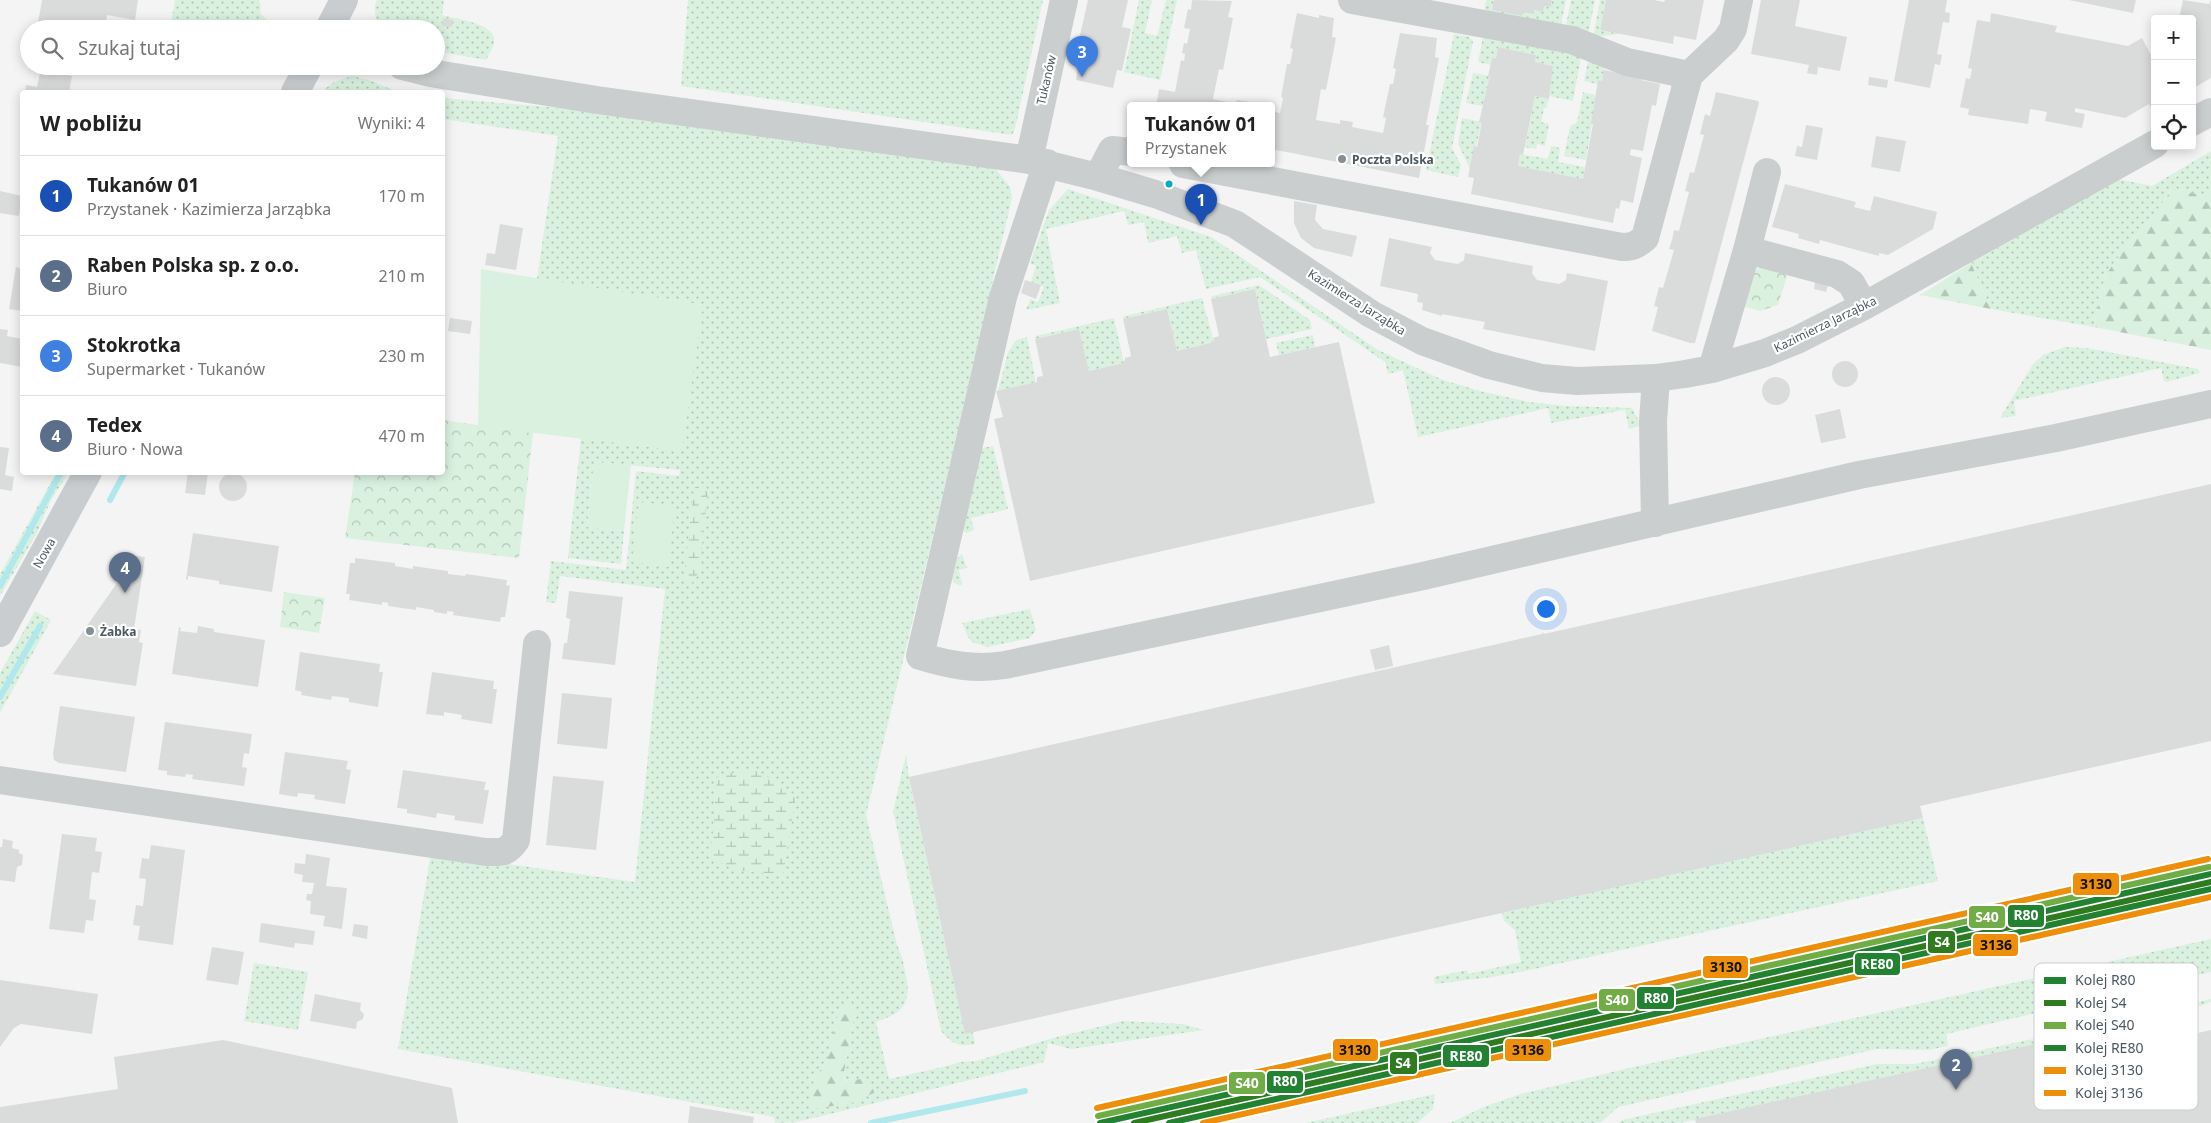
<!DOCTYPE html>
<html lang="pl">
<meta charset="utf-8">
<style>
:root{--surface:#fff;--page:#f2f2f2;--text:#222;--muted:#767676;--line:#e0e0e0;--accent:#ea580c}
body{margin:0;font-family:"Noto Sans",sans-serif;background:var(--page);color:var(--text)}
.controls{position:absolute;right:15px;top:15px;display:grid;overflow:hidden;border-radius:5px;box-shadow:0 2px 12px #0003}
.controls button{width:45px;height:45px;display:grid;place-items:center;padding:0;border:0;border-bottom:1px solid var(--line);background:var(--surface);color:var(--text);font:25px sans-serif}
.you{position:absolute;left:1545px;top:608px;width:18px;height:18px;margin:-12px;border:4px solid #fff;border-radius:50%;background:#1a73e8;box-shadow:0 0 0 8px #1a73e833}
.badge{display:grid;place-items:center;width:32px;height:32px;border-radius:50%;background:var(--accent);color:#fff;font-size:16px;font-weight:700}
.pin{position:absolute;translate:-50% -41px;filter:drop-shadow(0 1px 2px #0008)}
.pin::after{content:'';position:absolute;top:26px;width:18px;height:15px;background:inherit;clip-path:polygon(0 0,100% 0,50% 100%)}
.popup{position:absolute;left:1127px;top:102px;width:148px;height:65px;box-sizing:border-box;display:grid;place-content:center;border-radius:5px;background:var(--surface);filter:drop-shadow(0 1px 4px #0005);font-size:16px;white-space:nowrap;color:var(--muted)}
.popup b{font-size:19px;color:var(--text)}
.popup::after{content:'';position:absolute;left:50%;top:100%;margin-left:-10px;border:10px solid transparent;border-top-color:var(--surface)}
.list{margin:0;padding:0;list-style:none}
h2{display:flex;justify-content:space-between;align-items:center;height:65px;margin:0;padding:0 20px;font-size:21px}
h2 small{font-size:16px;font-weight:400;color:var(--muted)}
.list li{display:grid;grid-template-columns:32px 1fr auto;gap:15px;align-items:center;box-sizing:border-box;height:80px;padding:0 20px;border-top:1px solid var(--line)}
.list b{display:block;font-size:19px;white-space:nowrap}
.list p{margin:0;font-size:16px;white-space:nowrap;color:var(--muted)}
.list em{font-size:16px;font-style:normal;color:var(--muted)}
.icon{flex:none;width:28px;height:28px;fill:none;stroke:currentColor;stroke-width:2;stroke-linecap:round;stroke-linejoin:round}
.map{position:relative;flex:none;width:2211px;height:1123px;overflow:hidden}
.search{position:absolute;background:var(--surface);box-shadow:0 2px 12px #0003;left:20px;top:20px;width:425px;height:55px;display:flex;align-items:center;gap:12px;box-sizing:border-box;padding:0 18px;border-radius:28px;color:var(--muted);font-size:19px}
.panel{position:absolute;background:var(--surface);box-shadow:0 2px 12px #0003;left:20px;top:90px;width:425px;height:385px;border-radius:5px}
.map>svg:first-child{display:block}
</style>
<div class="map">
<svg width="2211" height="1123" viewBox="0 0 2211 1123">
<defs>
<pattern id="grass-dots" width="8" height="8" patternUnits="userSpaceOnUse" patternTransform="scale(1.25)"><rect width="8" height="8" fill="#daf1e0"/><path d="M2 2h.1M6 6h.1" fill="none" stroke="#b3c6b9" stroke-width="1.8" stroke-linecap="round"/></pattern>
<pattern id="forest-firs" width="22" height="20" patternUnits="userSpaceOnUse" patternTransform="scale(1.25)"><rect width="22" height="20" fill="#daf1e0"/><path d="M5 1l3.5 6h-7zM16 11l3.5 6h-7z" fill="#b3c6b9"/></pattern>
<pattern id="wetland-marsh" width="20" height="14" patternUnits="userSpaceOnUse" patternTransform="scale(1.25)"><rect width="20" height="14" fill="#daf1e0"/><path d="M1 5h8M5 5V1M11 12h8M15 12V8" fill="none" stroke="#b3c6b9"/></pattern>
<pattern id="park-crowns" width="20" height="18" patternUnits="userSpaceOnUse" patternTransform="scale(1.25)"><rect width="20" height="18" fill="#daf1e0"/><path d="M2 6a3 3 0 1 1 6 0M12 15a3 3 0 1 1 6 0" fill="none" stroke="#b3c6b9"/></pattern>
</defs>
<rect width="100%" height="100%" fill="#f4f4f4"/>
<path fill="url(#grass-dots)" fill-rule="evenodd" d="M175 0H259L261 5 260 13 275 28 277 26 284 29H170Z
M377 0H444L442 15C455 19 496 23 494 41 494 47 489 54 486 60L436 51V29H381C376 20 372 9 377 0Z
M688 0H1043L1015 129 1012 135 681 86Z
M1139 0H1152L1145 33 1157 36 1166 0H1177L1160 80 1124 72Z
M1486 0H1494L1492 10 1522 15 1523 12 1534 10 1543 12 1544 6 1551 7 1552 0H1566L1560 31 1483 15Z
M1571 0H1595L1588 35 1565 30Z
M1600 0H1606L1600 30 1621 34 1593 37Z
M1484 32 1582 52 1573 101 1549 96 1553 66 1535 62 1536 55 1498 47 1496 58H1492L1490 65 1478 62Z
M1454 34 1469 37 1473 41 1452 148 1461 165 1458 177 1426 170Z
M1589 55 1606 63 1602 81 1598 80 1597 84 1584 81Z
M209 66H280L275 75Z
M1473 73 1490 76 1485 103H1483V106L1466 103Z
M352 76 369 80 398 92H321L334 82Z
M1583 92 1595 95 1596 99 1586 160 1564 156 1570 126 1577 122Z
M1535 96 1549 99 1546 108H1544L1541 122 1549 124 1545 146 1537 144 1536 149 1525 147Z
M443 98 560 108 995 168 1010 187 1012 198 943 494 866 815 897 945C902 955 904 964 906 976 912 1005 902 1013 876 1022L889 1079 947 1066 959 1062 976 1061 1053 1038 1123 1021 1183 1024 1204 1030 1071 1049 1048 1043 1044 1062 797 1122 775 1123 774 1117 398 1049 431 853 635 882 665 589 560 576 556 603 546 602 551 561 626 570 636 471 679 476 680 470 594 462 587 527 624 531 621 564 568 558 581 438 703 305 537 279 558 136 443 119ZM841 1006 853 1008 854 1016 843 1078 849 1082 861 1079 811 1107 818 1073 827 1062Z
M1462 118 1482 122 1470 169 1458 144Z
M1551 146 1560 148 1558 162 1585 167 1583 179 1518 166 1520 154 1548 159Z
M2211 151V197L2171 190 2149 222 2124 249 2105 276 2094 327 1991 309 1971 263 2118 179 2152 186Z
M1068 189 1211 237 1378 350 1443 380 1484 392 1529 402 1566 406 1632 408 1639 421H1643L1642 425 1629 429 1625 410 1551 423 1548 408 1418 437 1403 370 1388 374 1385 362 1260 277 1206 289 1196 250 1182 253 1177 236 1148 243 1144 222 1128 225 1124 211 1046 229 1060 303 1026 310 1030 299 1038 302 1044 287 1031 282 1036 266 1030 263 1049 210Z
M1259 285 1310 320 1312 329 1266 339 1255 289 1211 299 1212 296Z
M1202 298 1214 342 1177 351 1167 309 1123 319 1124 316Z
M1114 318 1124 363 1089 371 1079 329 1035 339 1036 336Z
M1313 335 1315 347 1279 355 1276 343Z
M1027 337 1036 382 998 391 1008 352 1016 340Z
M2065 347 2087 348 2198 369 2200 373 2166 382 2164 381 2161 368 2014 401 2016 416 2000 418 2033 364 2043 355Z
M993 446 1008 509 971 518 974 530 966 533 962 529 978 449Z
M56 473H68L50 502 37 533 0 596V574Z
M962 554 967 568 959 570 962 584 961 586 954 583C948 573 954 560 962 554Z
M1030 609 1036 630 1030 638 988 647 974 643 969 639 962 623Z
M35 611 51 620 0 713V673Z
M906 754 909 778 965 1033 973 1032 975 1044C959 1048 951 1043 941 1031L893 811Z
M1923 818 1938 881 1525 971 1492 977 1435 984 1434 977 1467 970 1468 974 1521 962 1515 930 1504 921 1502 913 1601 890V892V890Z
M2211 939V972L1946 1034 1948 1046 1928 1050 1877 1049 1618 1107 1600 1123H1450L1486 1106 1521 1094 1625 1069Z
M254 963 308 972 298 1030 244 1021Z
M2211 999V1002L2139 1029 2073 1044 2071 1036 1679 1123H1619L1622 1120 1877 1064H1915L2136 1017Z
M1435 1094 1433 1109 1417 1123H1306Z"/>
<path fill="url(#forest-firs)" d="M2172 189 2211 197V350L2094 327 2105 276 2124 249 2149 222Z
M1971 263 1991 309 1920 295Z
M845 1005 853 1008 854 1016 843 1078 846 1081 861 1079 869 1082 875 1092 856 1102 815 1109 809 1104 814 1078 827 1062 839 1010 841 1006Z"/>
<path fill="url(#wetland-marsh)" d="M705 483 708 493 699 572 692 583 684 577 694 488Z
M754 768 796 796 783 875 735 870 711 857 717 777Z"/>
<path fill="url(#park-crowns)" d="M1761 267 1788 273 1778 305 1760 311 1743 306 1754 271Z
M443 420 533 433 519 558 345 538 355 473 442 472Z
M284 592 325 598 319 633 280 627Z"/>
<path fill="#daf1e0" d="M481 269 703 305 682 451 478 426Z
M594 462 631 465 624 531 587 527Z
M639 502 675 506 668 567 632 562Z"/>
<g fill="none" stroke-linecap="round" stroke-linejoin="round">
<path stroke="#b0e8ee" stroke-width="6" d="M110 500 125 472
M0 586 61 472
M0 697 40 626
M871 1123 1025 1091"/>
</g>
<path fill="#dadcdc" d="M42 0H138L135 20 107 15 105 29 37 28Z
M1088 0H1128L1122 27 1131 29 1122 71 1117 70 1113 88 1076 80 1079 62 1074 61Z
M1192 0 1232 1 1228 17 1233 18 1223 70 1219 69 1213 99 1236 104 1237 100 1250 102 1249 106H1156L1159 89 1175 92 1181 60 1184 61 1185 54 1182 53 1184 43 1187 44 1190 29 1184 28 1188 9 1191 10Z
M1494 0H1552L1551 7 1544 6 1543 12 1534 10 1533 14 1523 12 1522 16 1492 10Z
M1606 0H1654L1664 2 1665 0H1704L1696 40 1674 36 1673 44 1600 30Z
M1761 0H1800L1795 26 1847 37 1840 71 1818 67 1817 75 1807 73 1809 65 1751 54Z
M1909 0H1947L1945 12 1950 13 1949 23 1943 22 1937 54 1942 55 1940 65 1935 64 1930 88 1894 81Z
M2069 0H2136L2133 13Z
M2183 0 2209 4 2211 0V78L2192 89V19H2179Z
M1297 13 1319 18V15L1334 18 1332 37 1336 38 1326 90 1321 89 1316 120 1340 124V120L1353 122 1352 127 1383 133 1386 118 1383 117 1390 84H1393L1396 69 1393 68 1400 33 1437 38 1435 57 1439 58 1426 125H1429L1419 178 1271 149V111L1280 113 1283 98 1281 97 1287 64H1290L1293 49 1290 48Z
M1991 13 2057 26 2055 32 2128 46 2142 38 2151 55 2155 53V110L2153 111 2149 104 2125 118 2075 108V112L2085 114 2082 128 2045 121 2047 112 2030 109 2028 124 1968 115 1969 109 1960 107 1966 78 1970 79 1972 69 1968 68 1977 20 1990 22Z
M443 18 453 20 452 27 442 26Z
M1498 47 1536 55 1535 62 1553 66 1549 99 1535 96 1523 155 1520 154 1518 166 1583 179 1593 124H1591L1598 80 1602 81 1604 70 1642 77 1641 80 1660 84 1656 106 1652 105 1643 151 1631 149 1630 155 1642 158 1633 203 1621 200 1619 209 1616 208 1613 223 1471 194 1474 178 1468 177 1474 146 1477 147 1482 122H1479L1490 76H1488L1492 58H1496Z
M41 69 51 71 55 69 59 70 62 74 72 76 69 92H25L26 85 37 87Z
M1869 77 1888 80 1887 88 1868 85Z
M1716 92 1758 101 1759 103 1695 343H1690L1652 331 1658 307 1654 306 1659 287 1663 288 1674 250 1669 249 1672 240 1674 230 1679 231 1689 192 1685 191 1690 172 1694 173 1704 135 1700 134 1705 114 1710 116Z
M1806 125 1823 128 1817 160 1795 156 1797 146 1802 147Z
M1876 136 1906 141 1900 172 1871 167Z
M1785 184 1856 202 1854 207 1870 211 1874 196 1937 212 1933 229 1888 255 1879 253V256L1820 240 1819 244 1798 238 1799 234 1772 227Z
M0 191 22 196 19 216 0 213Z
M1294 201 1317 205 1315 220 1323 229 1357 236 1352 257 1314 248 1301 238 1294 223Z
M500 224 523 228 516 270 485 265 487 253 495 254Z
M1389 238 1432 247 1430 253 1435 260 1458 264 1464 260 1465 253 1533 266 1532 273 1537 280 1559 284 1566 280 1567 273 1608 281 1595 351 1483 329 1485 322 1442 314V316L1422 310 1423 303 1417 302 1418 294 1380 286Z
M16 267 22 269V311L9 309Z
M1025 280 1041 285 1036 299 1021 293Z
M1815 282 1828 285 1826 292 1814 289Z
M1255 289 1270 357 1339 342 1375 503 1030 581 994 419 1003 417 996 391 1037 382V377L1043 376 1035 339 1079 329 1089 371 1124 363 1125 358 1131 356 1123 319 1167 309 1177 351 1214 342 1213 338 1219 336 1211 299Z
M450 318 472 321 470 334 448 331Z
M0 329 8 330 7 336 22 339V367L0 363Z
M1832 374a13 13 0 1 1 26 0a13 13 0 1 1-26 0Z
M1762 391a14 14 0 1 1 28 0a14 14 0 1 1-28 0Z
M1840 409 1846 438 1821 443 1815 415Z
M0 447 9 448 5 475 14 477 12 491 0 489Z
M188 472H208L205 495 185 493Z
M219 487a14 14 0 1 1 28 0a14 14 0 1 1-28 0Z
M2211 484V741L1920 806 1923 818 965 1034 909 777 1542 634V632L1544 634Z
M193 533 279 546 272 592 219 584V581L188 576V580L186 579Z
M136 556 145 557 134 629 141 630 139 642 143 643 136 686 53 674Z
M355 558 395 563V566L413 569V566L448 571V574L465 576 466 574 507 580 506 585 510 586 505 617H501L500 622 453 615 454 612 447 611V614L434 612V610L416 607V610L388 606V603L382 602V605L349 600 350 594H346L350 563H355Z
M569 591 623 597 615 665 562 659 564 643H567L570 621V619L566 618Z
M198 626 214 629V632L265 640 258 687 172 674 179 627 181 628 180 631 197 633Z
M1389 645 1393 666 1375 670 1370 650Z
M300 652 380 664 379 672H383L378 707 349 702V698L332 696 331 700 301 695 302 692 295 690Z
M432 672 494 681 493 689H497L492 724 461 719 462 715 444 712V716L426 714Z
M562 693 612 698 607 749 557 744Z
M60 706 135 717 126 772 59 763 54 760 53 754Z
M165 722 252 734 249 754 244 753 242 767 247 768 244 786 192 779 193 775 186 774 185 777 167 775V771L158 770Z
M285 752 348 761 346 769 351 770 345 804 314 799 315 795 298 793 297 797 279 794Z
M403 770 486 782 484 790H489L483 824 454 820 455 816 437 813 436 818 407 813V809L397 808Z
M553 776 604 781 596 850 546 845Z
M62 834 97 838 95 851 102 852 99 873 92 872 89 899 96 900 93 921 86 920 84 933 49 929Z
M3 839 13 841 12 848 19 850V853L23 855 22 865 17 867 15 882 0 880V847H2Z
M151 845 185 850 173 945 138 940 140 926 133 925 136 905 143 906 146 879 139 878 142 858 149 859Z
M306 854 330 858 326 886 347 888 342 929 323 926 325 916 310 914 311 901 306 900 307 894H312L314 883 302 882 303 875 294 873 295 863 305 864Z
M261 923 315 931 313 945 295 943 294 948 259 942Z
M354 924 368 926 367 939 352 936Z
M212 947 244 952 238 985 206 980Z
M0 980 98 994 92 1034 21 1024 14 1028 0 1047Z
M315 994 361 1003 360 1010 364 1014 363 1019 357 1022 356 1029 310 1021Z
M2211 1030V1123H1696L1695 1119 2071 1036 2076 1060Z
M223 1040 452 1088 458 1123H0V1107L118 1089 114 1057Z
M690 1106 754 1117 753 1123H688Z"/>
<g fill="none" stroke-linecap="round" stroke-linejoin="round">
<path stroke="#cbcecf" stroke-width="28" d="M1352 0 1572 40 1627 62 1689 75
M402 66 430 73 597 100 1029 160 1098 177 1155 194 1235 224 1371 314 1422 341 1489 365 1542 378 1577 381 1656 378 1685 374 1712 369 1765 353 1797 340 1864 306 2155 144
M2192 122 2211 112
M1029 160 1064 0
M1047 163 1003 297 920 656C949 665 975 670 1005 665L1423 576 1859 475 2056 438 2211 404
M1183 164 1622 247C1632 247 1637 245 1645 238L1689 75 1726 40 1733 29 1739 0
M1767 172 1747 250 1837 274 1851 283 1864 306
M1098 177 1112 150 1131 152
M1712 369 1747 250
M1655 523 1653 421 1656 378
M0 780 486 852C502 852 506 854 516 840L537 644"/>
<path stroke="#c9cdcf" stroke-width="28" d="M329 29 344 0
M295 92 309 66
M0 633 88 472"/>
<defs>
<path id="rail-1" d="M1100 1123 2211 874"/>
<path id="rail-2" d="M1134 1123 2211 882"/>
<path id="rail-3" d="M1098 1116 2209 867"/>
<path id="rail-4" d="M1169 1123 2211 889"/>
<path id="rail-5" d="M1097 1108 2208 859"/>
<path id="rail-6" d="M1203 1123 2211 897"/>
</defs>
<use href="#rail-1" stroke="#fff" stroke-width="10"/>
<use href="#rail-2" stroke="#fff" stroke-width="10"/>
<use href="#rail-3" stroke="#fff" stroke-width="10"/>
<use href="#rail-4" stroke="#fff" stroke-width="10"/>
<use href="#rail-5" stroke="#fff" stroke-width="10"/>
<use href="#rail-6" stroke="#fff" stroke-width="10"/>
<use href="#rail-1" stroke="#238132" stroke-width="6"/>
<use href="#rail-2" stroke="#2f7b20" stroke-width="6"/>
<use href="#rail-3" stroke="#70ad46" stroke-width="6"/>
<use href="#rail-4" stroke="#238132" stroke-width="6"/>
<use href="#rail-5" stroke="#ed8f0a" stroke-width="6"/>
<use href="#rail-6" stroke="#ed8f0a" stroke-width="6"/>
</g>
<g fill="#868f94" stroke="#fff" stroke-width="2">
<circle cx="1342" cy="159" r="5"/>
<circle cx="90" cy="631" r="5"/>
</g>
<circle fill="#00a9ce" stroke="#fff" stroke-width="2" cx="1169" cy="184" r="4.5"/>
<g text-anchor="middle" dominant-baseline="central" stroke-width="4.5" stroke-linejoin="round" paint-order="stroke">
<g font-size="12" fill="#4b5860" stroke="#fff">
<text transform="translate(1046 80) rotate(-77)">Tukanów</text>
<text transform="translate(1357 302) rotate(32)">Kazimierza Jarząbka</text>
<text transform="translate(1825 324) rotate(-26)">Kazimierza Jarząbka</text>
<text transform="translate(44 553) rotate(-61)">Nowa</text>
</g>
<g font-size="12" font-weight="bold" fill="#4b5860" stroke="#fff" text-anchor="start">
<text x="1352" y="159">Poczta Polska</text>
<text x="100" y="631">Żabka</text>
</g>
</g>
<rect x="2034" y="963" width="164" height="147" rx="8" fill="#fff" stroke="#c9cdcf" stroke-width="1"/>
<rect x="2044" y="977" width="22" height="7" fill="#238132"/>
<rect x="2044" y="1000" width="22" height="6" fill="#2f7b20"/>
<rect x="2044" y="1022" width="22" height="7" fill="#70ad46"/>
<rect x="2044" y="1045" width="22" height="6" fill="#238132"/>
<rect x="2044" y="1067" width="22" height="7" fill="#ed8f0a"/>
<rect x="2044" y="1090" width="22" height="6" fill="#ed8f0a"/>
<g font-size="14" fill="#4b5860">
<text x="2075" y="985">Kolej R80</text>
<text x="2075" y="1008">Kolej S4</text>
<text x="2075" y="1030">Kolej S40</text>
<text x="2075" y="1053">Kolej RE80</text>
<text x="2075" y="1075">Kolej 3130</text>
<text x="2075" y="1098">Kolej 3136</text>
</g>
<g stroke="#fff" stroke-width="2">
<rect x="2072" y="872" width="48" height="24" rx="5" fill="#ed8f0a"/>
<rect x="2007" y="904" width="38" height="24" rx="5" fill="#238132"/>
<rect x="1968" y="905" width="38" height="24" rx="5" fill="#70ad46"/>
<rect x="1927" y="930" width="29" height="24" rx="5" fill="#2f7b20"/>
<rect x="1972" y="933" width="47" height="24" rx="5" fill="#ed8f0a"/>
<rect x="1854" y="952" width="47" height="24" rx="5" fill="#238132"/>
<rect x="1702" y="955" width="47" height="24" rx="5" fill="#ed8f0a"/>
<rect x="1636" y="986" width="39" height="24" rx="5" fill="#238132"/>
<rect x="1598" y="988" width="38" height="24" rx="5" fill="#70ad46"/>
<rect x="1504" y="1038" width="48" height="24" rx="5" fill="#ed8f0a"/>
<rect x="1332" y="1038" width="47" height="24" rx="5" fill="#ed8f0a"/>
<rect x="1442" y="1044" width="48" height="24" rx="5" fill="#238132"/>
<rect x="1389" y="1051" width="29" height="24" rx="5" fill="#2f7b20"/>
<rect x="1266" y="1070" width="38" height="24" rx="5" fill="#238132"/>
<rect x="1228" y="1071" width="38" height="24" rx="5" fill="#70ad46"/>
</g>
<g font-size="14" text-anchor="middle" font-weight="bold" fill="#fff">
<text x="2026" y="920">R80</text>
<text x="1987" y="922">S40</text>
<text x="1942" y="947">S4</text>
<text x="1877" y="969">RE80</text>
<text x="1656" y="1003">R80</text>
<text x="1617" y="1005">S40</text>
<text x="1466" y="1061">RE80</text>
<text x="1403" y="1068">S4</text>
<text x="1285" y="1086">R80</text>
<text x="1247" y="1088">S40</text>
</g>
<g font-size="14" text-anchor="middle" font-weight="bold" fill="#111">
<text x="2096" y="889">3130</text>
<text x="1996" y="950">3136</text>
<text x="1726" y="972">3130</text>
<text x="1528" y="1055">3136</text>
<text x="1355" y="1055">3130</text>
</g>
</svg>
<div class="controls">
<button>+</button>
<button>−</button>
<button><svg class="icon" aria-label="locate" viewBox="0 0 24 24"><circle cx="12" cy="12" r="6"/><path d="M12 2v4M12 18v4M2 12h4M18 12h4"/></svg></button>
</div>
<div class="you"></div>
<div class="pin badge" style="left:1201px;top:225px;background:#1a4fb4">1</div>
<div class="popup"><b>Tukanów 01</b>Przystanek</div>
<div class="pin badge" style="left:1956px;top:1090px;background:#5c6f8a">2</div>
<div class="pin badge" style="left:1082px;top:77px;background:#3f7fe0">3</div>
<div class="pin badge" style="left:125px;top:593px;background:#5c6f8a">4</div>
<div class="search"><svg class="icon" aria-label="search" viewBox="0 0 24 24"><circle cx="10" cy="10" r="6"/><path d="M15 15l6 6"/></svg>Szukaj tutaj</div>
<section class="panel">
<h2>W pobliżu<small>Wyniki: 4</small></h2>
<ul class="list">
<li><span class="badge" style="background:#1a4fb4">1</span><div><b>Tukanów 01</b><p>Przystanek · Kazimierza Jarząbka</p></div><em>170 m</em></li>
<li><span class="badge" style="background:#5c6f8a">2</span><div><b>Raben Polska sp. z o.o.</b><p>Biuro</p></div><em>210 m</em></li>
<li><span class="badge" style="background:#3f7fe0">3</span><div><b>Stokrotka</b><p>Supermarket · Tukanów</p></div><em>230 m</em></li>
<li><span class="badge" style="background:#5c6f8a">4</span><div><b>Tedex</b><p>Biuro · Nowa</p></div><em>470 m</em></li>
</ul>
</section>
</div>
